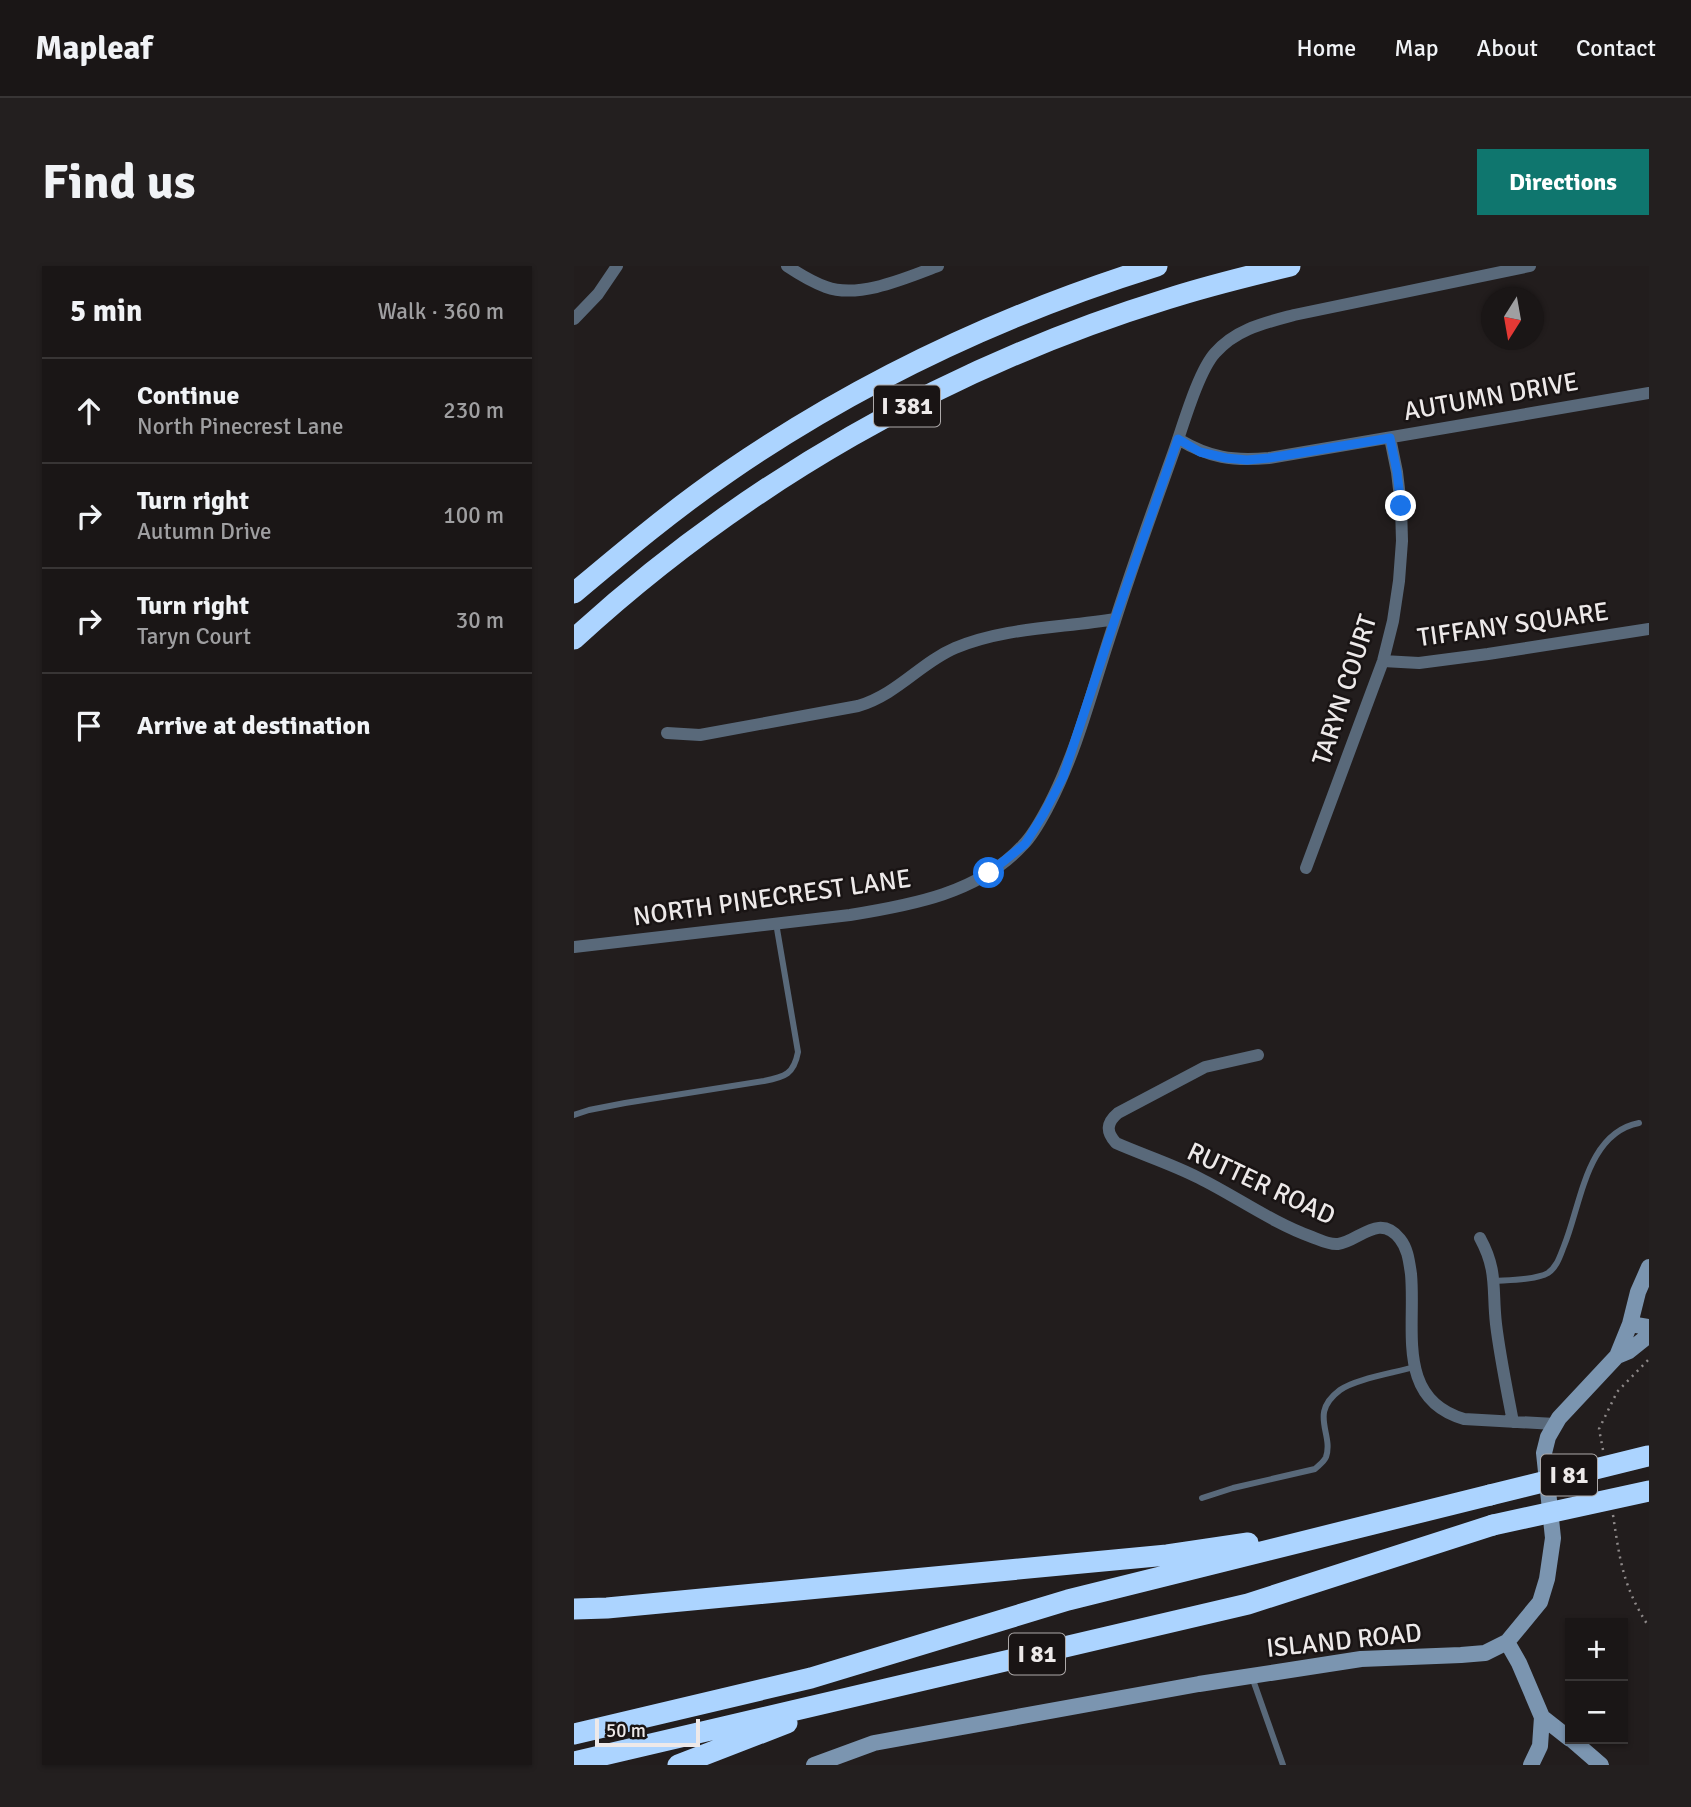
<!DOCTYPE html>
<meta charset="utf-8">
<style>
:root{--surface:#1a1616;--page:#231f1f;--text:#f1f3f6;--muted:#9f9fa1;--line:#383535;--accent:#0f766e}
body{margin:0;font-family:Signika,sans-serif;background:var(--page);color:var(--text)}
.controls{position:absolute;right:21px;bottom:21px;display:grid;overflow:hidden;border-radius:0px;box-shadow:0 2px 5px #0004}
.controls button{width:63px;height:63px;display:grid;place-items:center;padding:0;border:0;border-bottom:2px solid var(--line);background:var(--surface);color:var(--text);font:35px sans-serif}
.compass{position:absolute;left:907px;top:21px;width:63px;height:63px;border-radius:50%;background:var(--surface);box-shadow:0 2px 5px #0004;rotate:191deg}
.scale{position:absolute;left:21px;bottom:18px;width:105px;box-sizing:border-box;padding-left:7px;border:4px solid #ede9e9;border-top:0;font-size:19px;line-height:24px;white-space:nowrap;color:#ede9e9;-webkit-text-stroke:5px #191414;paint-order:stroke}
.stop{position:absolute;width:21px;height:21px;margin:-16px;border:5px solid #1a73e8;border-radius:50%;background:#fff}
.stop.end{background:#1a73e8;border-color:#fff;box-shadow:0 2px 7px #0008}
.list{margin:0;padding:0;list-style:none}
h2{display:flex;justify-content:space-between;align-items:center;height:91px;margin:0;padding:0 28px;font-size:30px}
h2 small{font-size:23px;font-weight:400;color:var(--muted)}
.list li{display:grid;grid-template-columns:46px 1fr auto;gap:21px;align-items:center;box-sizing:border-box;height:105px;padding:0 28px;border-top:2px solid var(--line)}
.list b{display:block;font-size:26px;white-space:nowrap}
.list p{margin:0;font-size:23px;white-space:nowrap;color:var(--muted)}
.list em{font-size:23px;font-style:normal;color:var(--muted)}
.icon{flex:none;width:38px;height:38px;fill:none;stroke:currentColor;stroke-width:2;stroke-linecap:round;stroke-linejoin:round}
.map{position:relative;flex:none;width:1075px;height:1499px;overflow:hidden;border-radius:0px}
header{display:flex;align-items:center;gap:42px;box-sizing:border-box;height:98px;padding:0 35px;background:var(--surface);border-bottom:2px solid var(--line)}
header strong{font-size:33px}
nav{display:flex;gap:38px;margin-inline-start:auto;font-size:24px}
.intro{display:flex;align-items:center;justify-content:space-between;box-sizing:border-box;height:168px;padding:0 42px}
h1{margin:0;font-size:49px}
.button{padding:18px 32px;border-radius:0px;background:var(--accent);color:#fff;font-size:24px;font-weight:700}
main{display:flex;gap:42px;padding:0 42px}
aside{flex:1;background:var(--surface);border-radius:0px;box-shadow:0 2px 5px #0004}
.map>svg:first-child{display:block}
</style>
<header>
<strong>Mapleaf</strong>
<nav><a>Home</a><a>Map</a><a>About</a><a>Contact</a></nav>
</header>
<div class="intro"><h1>Find us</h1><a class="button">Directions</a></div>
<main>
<aside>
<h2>5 min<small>Walk · 360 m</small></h2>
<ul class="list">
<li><svg class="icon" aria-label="ahead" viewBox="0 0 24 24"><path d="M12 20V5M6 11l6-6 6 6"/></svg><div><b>Continue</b><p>North Pinecrest Lane</p></div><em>230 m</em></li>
<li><svg class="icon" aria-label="right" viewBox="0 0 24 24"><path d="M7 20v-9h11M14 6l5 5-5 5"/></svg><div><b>Turn right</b><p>Autumn Drive</p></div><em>100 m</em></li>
<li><svg class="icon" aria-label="right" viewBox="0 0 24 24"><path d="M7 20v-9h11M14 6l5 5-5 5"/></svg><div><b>Turn right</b><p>Taryn Court</p></div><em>30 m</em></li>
<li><svg class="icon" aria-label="arrive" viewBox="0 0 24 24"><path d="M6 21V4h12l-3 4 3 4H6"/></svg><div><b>Arrive at destination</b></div></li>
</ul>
</aside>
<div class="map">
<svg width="1075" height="1499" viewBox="0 0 1075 1499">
<rect width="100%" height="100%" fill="#221d1d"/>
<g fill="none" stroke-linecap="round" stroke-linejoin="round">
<path stroke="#8e8989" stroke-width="2.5" stroke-dasharray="2 5" stroke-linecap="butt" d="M1029 1184 1025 1163 1043 1126 1075 1093
M1039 1249C1046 1295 1049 1321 1075 1361"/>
<path stroke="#59697a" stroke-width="6" d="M0 849 15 844 51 837 190 815C211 811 220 808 224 786L202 657
M921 1015C935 1014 962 1014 974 1007 983 1001 986 990 990 980 1007 939 1012 867 1065 857
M628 1232 659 1222 741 1203C745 1199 750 1196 752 1191 760 1167 734 1148 766 1124 781 1113 820 1107 840 1101
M678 1411 709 1499"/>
<path stroke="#59697a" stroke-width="12" d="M213 0C225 8 238 16 252 21 285 33 332 12 364 0
M0 53 24 28 43 0
M604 173C636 192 658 195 695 192L1075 127
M809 395 845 397 914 388 1075 363
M93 467 126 469 284 440C324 428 346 397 381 382 431 361 488 362 541 353
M732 602 809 395 819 355 825 315 828 275 827 240 823 206 816 172
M0 681 276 649C338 639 405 627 449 579 460 568 468 552 475 539 505 481 520 416 541 355 559 298 580 241 600 185 609 160 624 106 641 87 662 63 690 57 720 49L956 0
M684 789 631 801 544 847C532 857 532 866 542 877 569 889 598 898 625 912 663 931 699 957 738 971 746 974 755 979 764 978 784 976 805 946 826 973 834 983 835 995 837 1008 842 1062 821 1133 890 1153L981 1158
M906 972C924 1005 918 1023 922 1058 926 1091 933 1124 939 1156"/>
<path stroke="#7b95b0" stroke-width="16" d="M1056 1058 1064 1026 1075 1001
M1043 1090 1055 1085 1075 1069
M933 1376 945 1397 968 1451 996 1473
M997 1473 1027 1499
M240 1499 300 1477 625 1418 787 1393 887 1389 911 1387 933 1376 966 1336 973 1313 979 1272 970 1187 974 1171 985 1152 1043 1090 1056 1058 1075 1061
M957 1499 966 1480 968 1451"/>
<path stroke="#acd4ff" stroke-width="21" d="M0 327C50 285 100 243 154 206 285 116 432 47 583 0
M0 373C170 217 373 101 593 33 633 20 674 10 716 0
M0 1343 33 1342 593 1289 674 1277
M0 1468 237 1412 494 1334 916 1229
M0 1496 674 1338 919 1259
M104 1499 213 1457"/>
<path stroke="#acd4ff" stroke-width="21" d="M916 1229 1074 1190
M919 1259 1075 1225"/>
</g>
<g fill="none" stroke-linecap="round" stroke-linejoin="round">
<path stroke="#1a73e8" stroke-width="9" d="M415 607 451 578 469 549 489 511 541 353 604 173 626 186 652 192 673 194 695 192 816 172 823 206 827 240"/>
</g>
<g text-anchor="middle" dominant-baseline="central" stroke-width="5" stroke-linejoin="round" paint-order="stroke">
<g fill="#191414" stroke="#ada9a9" stroke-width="2">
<rect x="300" y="119.5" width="66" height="41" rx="5"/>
<rect x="967" y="1188.5" width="56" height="41" rx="5"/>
<rect x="435" y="1367.5" width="56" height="41" rx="5"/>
</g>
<g font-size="24" font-weight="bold" fill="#ede9e9">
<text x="333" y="140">I 381</text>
<text x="995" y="1209">I 81</text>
<text x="463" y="1388">I 81</text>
</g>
<g font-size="26" fill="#ede9e9" stroke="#191414">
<text transform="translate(917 131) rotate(-10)">AUTUMN DRIVE</text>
<text transform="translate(939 359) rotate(-8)">TIFFANY SQUARE</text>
<text transform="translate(771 424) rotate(-72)">TARYN COURT</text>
<text transform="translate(198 632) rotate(-8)">NORTH PINECREST LANE</text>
<text transform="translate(687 918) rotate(25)">RUTTER ROAD</text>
<text transform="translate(770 1375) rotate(-6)">ISLAND ROAD</text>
</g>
</g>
</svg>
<div class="controls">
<button>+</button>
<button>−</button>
</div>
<svg class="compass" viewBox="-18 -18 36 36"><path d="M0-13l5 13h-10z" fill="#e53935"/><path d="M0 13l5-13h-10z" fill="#9f9fa1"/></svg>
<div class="scale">50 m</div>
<div class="stop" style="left:415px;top:607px"></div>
<div class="stop end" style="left:827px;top:240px"></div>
</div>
</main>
